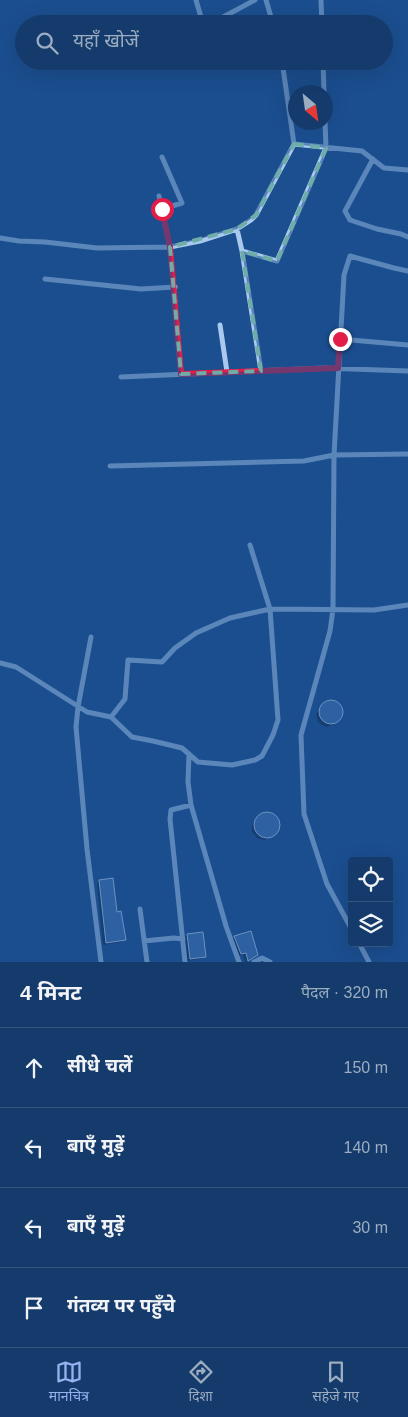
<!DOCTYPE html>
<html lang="hi">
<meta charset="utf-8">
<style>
:root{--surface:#143b6b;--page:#1d4271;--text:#f1f3f6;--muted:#9dadc1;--line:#33557e;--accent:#95b2f1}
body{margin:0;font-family:Arial,"Noto Sans Devanagari",sans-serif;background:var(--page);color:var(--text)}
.controls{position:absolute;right:15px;bottom:15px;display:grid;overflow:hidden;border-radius:5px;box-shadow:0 5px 20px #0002}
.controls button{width:45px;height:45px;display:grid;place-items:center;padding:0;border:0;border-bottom:1px solid var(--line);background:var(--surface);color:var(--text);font:25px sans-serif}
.compass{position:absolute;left:288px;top:85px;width:45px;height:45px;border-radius:50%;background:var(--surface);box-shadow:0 5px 20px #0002;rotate:151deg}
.stop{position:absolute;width:15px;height:15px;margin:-11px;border:4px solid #e11d48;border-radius:50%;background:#fff}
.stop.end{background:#e11d48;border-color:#fff;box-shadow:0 1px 5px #0008}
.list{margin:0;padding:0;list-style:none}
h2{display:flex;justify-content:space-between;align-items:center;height:65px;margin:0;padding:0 20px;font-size:21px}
h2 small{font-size:16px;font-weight:400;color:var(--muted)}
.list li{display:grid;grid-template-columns:32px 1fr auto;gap:15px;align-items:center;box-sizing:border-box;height:80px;padding:0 20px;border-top:1px solid var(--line)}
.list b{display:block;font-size:19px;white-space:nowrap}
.list em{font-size:16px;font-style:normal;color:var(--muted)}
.icon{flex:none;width:28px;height:28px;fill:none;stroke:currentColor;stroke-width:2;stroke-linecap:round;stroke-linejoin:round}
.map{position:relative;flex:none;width:408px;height:962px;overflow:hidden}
.search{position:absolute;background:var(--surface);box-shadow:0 5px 20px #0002;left:15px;right:15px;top:15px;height:55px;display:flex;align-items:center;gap:12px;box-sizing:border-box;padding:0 18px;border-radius:28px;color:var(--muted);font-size:19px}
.sheet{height:385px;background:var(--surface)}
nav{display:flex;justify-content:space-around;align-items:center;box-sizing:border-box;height:70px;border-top:1px solid var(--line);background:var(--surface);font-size:14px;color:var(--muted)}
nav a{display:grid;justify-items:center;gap:2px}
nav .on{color:var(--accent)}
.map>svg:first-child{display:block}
</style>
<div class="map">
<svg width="408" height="962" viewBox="0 0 408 962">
<rect width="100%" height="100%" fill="#1b4f8f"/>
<path fill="#0007" d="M330 701 334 702 340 705 342 712V715L334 724 327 727 324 726 318 722 316 714 323 704Z
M268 813 272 814 277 819 278 826 271 837 264 840 257 838 252 832V825L261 815Z
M100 881 116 913 124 939 121 942 103 945 97 884Z
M187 935 204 956 201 959 187 961 184 938Z
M235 937 257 955 254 958 245 962 243 955 238 956 232 940Z"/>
<path fill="#4478b7" stroke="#cfe3fa" d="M319 712a12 12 0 1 1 24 0a12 12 0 1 1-24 0Z
M254 825a13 13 0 1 1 26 0a13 13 0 1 1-26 0Z
M113 878 117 912 121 911 126 940 106 943 99 880Z
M251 931 258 955 248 961 246 953 241 954 234 936Z
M203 932 206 957 190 959 187 934Z"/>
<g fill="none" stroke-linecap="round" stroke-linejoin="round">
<path stroke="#a9c9ee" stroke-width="5" d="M196 0 203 24
M266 0 273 24
M321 1 322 24
M210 24 255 0
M282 61 294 144 362 151 384 168 408 170
M323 61 324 92
M373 159 345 211 350 220 377 229 401 234 408 237
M159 196 170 247 181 374
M162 209 182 203 162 157
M237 229 242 251 277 261 326 148 325 122
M0 238 19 241 45 242 97 248 170 247 200 241 237 229 251 220 256 215 294 144
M242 251 261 371
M45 279 141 289 175 287
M220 325 227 372
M340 339 408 345
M121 377 323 368 408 371
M110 466 304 461 334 455 408 454
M91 637 78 707 76 727 87 849 101 962
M0 663 16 667 87 712 111 717 132 737 153 741 182 748 198 762 232 765 255 760 262 756 273 735 278 720 270 609 250 545
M111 717 125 699 128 660 162 662 175 648 196 633 230 618 270 609 374 610 408 605
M189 754 188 782 191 805 226 926 239 962
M140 909 147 962
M352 930 327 884 304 814 301 735 330 631 333 609 334 455 344 275 350 256 394 268 408 271
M144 941 174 938 183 939
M359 943 369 962
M185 962 170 819 171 810 191 805
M254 962 262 958 270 962"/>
</g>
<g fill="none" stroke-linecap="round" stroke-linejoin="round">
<path stroke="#e11d48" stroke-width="6" d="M162 209 170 247 181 374 338 368 340 339"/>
</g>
<path d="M0 0H408V962H0ZM294 144 326 148 277 261 242 251 261 371 181 374 170 247 237 229 256 215Z" fill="#1b4f8f" fill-opacity=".55" fill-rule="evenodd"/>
<path fill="none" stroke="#6fada8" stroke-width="4" stroke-dasharray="10 6" stroke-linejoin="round" d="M294 144 326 148 277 261 242 251 261 371 181 374 170 247 237 229 256 215Z"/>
</svg>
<div class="controls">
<button><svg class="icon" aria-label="locate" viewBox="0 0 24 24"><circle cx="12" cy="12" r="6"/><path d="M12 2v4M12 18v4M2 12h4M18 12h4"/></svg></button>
<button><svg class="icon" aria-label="layers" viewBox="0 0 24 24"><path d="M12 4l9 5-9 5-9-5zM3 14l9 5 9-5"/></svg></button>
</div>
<svg class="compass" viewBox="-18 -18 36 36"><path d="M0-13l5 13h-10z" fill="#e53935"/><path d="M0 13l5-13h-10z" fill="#9dadc1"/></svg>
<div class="stop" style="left:162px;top:209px"></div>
<div class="stop end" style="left:340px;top:339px"></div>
<div class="search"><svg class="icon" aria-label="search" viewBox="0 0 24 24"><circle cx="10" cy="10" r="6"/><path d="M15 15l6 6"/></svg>यहाँ खोजें</div>
</div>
<section class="sheet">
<h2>4 मिनट<small>पैदल · 320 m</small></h2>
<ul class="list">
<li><svg class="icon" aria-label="ahead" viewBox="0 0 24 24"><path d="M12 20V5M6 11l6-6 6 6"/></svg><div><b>सीधे चलें</b></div><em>150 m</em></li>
<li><svg class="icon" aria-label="left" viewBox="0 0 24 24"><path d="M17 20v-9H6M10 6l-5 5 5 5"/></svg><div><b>बाएँ मुड़ें</b></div><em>140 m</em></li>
<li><svg class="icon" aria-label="left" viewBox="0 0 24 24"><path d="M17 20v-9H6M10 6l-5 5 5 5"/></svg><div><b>बाएँ मुड़ें</b></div><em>30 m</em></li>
<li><svg class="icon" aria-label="arrive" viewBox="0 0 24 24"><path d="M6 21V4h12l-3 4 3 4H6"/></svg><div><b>गंतव्य पर पहुँचे</b></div></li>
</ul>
</section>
<nav>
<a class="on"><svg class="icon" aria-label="map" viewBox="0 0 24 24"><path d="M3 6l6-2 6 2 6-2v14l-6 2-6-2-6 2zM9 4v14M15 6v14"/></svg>मानचित्र</a>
<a><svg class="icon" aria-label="directions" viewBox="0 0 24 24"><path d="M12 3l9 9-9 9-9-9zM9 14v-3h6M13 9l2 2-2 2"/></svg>दिशा</a>
<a><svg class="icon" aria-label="saved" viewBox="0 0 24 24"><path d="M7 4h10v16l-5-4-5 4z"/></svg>सहेजे गए</a>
</nav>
